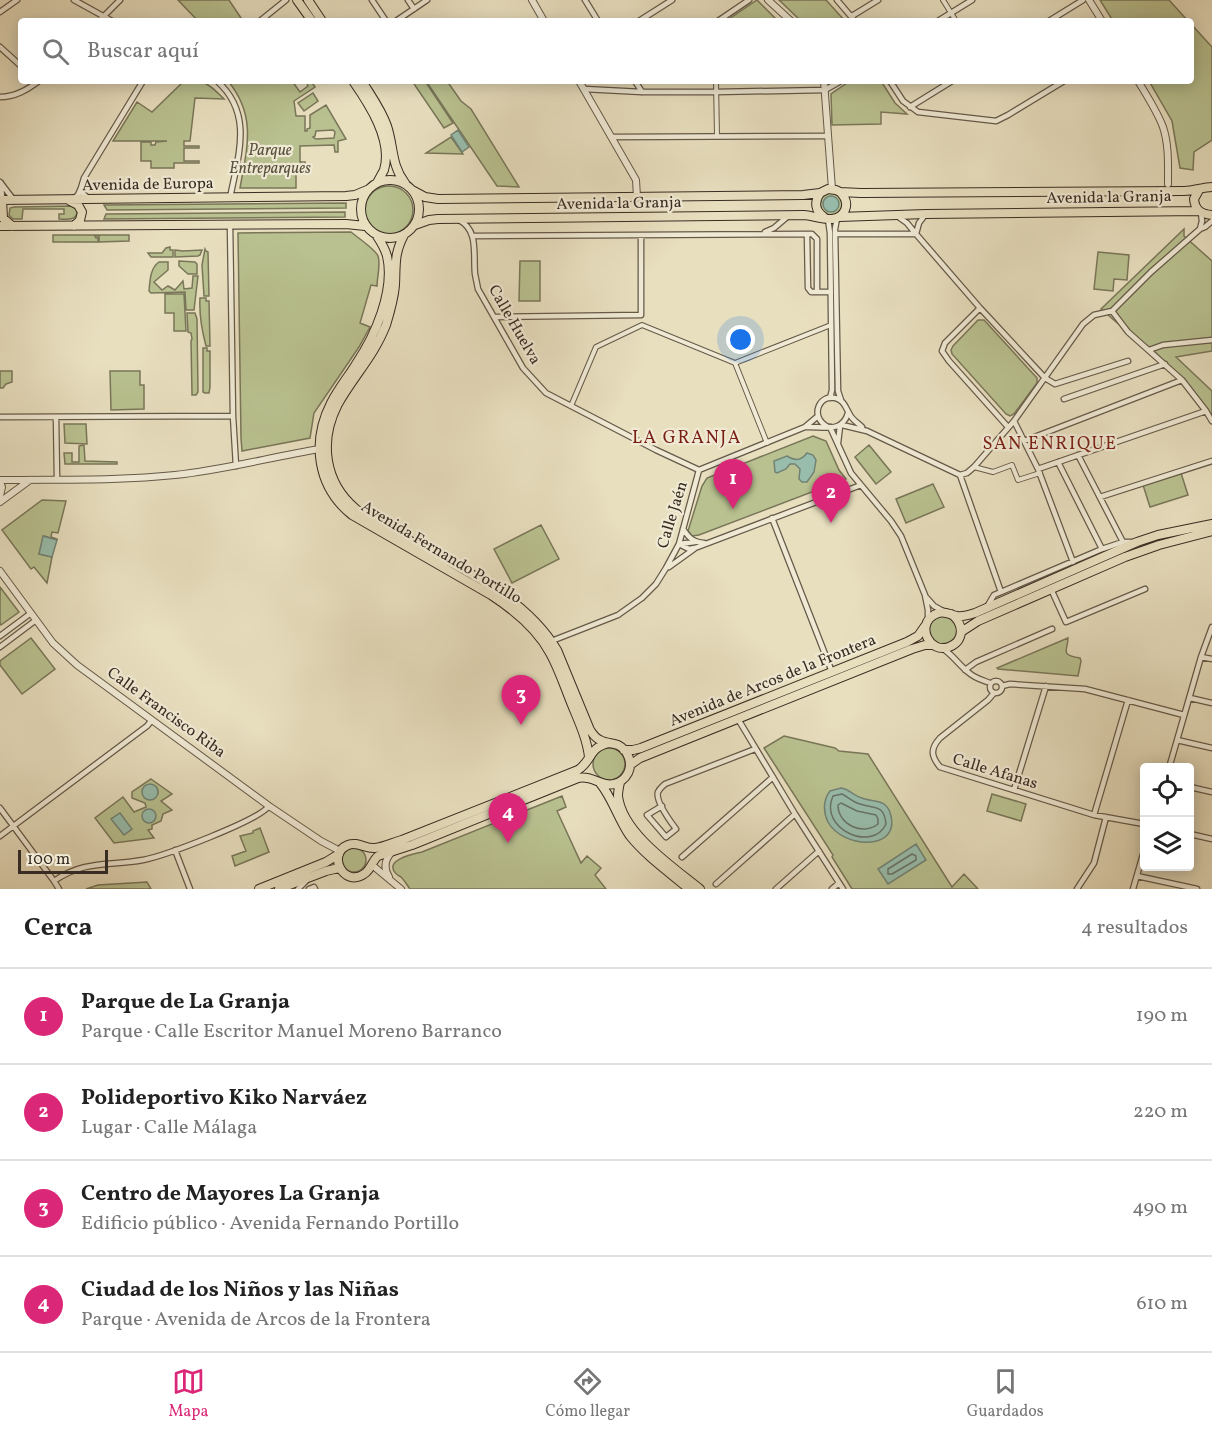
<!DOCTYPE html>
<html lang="es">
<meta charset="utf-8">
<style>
:root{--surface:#fff;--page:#f6f6f6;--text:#222;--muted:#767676;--line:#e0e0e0;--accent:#db2777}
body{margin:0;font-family:Vollkorn,serif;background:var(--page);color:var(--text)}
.controls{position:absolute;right:18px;bottom:18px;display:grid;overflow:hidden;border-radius:6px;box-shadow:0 3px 15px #0003}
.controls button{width:54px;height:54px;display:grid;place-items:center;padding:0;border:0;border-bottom:2px solid var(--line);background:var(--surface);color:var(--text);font:30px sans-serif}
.scale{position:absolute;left:18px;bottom:15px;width:90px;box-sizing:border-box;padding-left:6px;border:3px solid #392c22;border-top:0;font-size:16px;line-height:21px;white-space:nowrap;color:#392c22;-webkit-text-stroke:4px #f0ead5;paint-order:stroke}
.you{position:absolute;left:741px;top:340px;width:21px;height:21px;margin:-15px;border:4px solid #fff;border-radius:50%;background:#1a73e8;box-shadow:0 0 0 9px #1a73e833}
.badge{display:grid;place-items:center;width:39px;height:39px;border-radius:50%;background:var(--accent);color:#fff;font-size:20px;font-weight:700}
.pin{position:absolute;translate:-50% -50px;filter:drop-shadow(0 2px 3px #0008)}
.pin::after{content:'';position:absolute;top:32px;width:21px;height:18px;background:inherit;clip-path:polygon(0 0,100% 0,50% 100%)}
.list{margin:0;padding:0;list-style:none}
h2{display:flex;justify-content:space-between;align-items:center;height:78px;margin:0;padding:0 24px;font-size:26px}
h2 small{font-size:20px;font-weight:400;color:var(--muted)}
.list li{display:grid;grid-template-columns:39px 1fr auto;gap:18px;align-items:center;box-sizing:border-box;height:96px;padding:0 24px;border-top:2px solid var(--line)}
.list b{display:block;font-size:22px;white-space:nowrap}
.list p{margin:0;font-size:20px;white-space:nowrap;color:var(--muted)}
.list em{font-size:20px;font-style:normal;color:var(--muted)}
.icon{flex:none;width:33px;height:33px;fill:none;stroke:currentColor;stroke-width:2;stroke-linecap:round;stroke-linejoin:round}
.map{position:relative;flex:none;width:1212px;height:889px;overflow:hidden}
.search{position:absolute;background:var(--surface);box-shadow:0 3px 15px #0003;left:18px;right:18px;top:18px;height:66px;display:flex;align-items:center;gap:15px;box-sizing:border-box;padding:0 21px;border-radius:6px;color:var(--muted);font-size:22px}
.sheet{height:462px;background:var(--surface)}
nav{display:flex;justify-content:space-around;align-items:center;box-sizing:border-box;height:84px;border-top:2px solid var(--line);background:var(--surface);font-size:16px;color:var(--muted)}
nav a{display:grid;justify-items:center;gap:3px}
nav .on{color:var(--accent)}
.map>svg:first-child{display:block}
</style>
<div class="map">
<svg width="1212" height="889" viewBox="0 0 1212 889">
<rect width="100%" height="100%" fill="#e8dfbf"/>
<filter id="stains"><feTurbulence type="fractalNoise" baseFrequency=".00333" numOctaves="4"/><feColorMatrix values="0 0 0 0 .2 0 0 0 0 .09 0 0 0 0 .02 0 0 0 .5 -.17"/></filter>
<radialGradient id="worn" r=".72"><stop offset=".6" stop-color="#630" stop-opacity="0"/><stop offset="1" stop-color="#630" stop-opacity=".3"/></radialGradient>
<path fill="#b9c190" stroke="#797659" stroke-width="1.5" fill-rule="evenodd" d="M178 0H229L243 21H198Z
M757 0 778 21H726Z
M779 0H826L845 21H801Z
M1100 0H1169L1188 21H1113Z
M1191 24 1212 47V140L1194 152 1193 170 1180 168 1172 121 1149 81H1191Z
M184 81C207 81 208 83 224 99L195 98 190 141H184V146H199V148H184V161H199V163H174V168H151V161H141V142H151V145H155L156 142 167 141H113L137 102 152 112Z
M228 81H292L300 92 308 86 306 81H311L315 87 294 101 296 116H305V131H307V129L310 128V115L326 105 346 139 338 141V152H335L334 145 300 146V162H305V166H296V188H240C247 148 257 116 228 81ZM333 130 335 132 334 138 316 139 313 137 315 136 316 131Z
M412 81H425L453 123 444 128Z
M426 81H447L461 101 471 109 519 187 497 186Z
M850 81H881L895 103 907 114 881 112V124L832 125 831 94Z
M313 93 318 101 304 111 298 103Z
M451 137 463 154 426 153Z
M365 210a24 24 0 1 1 48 0a24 24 0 1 1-48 0Z
M820 204a11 11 0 1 1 22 0a11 11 0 1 1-22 0Z
M346 203V208L107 210 104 205Z
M72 206 77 210V214C74 221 66 219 59 219V214H64V209H23L22 219H13L9 215 10 208 14 207Z
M345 212V217L104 219 106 214Z
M1184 229V236L1212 261V351L1176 357 1212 391V417L1189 386 1151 348 1137 340 1101 309Z
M351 232C358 238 375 249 378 256 381 264 377 277 377 286L371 285 360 323 370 327 359 347 314 413 310 438 242 451 241 438 238 233Z
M53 235H129V241L99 242V236H95L96 238H98V242H53Z
M170 247V250H173V257H151L148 253H162L166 248Z
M205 249 206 251 208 252 209 296H204L202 265Z
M175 250 183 251 202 250 200 255 198 256 175 257Z
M1098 252 1129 255 1127 280 1114 279 1113 291 1094 289Z
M179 261 195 262 197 264V274H188L179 266Z
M520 261H540V301H519Z
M159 262H168V270L154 282 162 290 168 286 175 290 183 281 184 289 192 288 193 276H198L194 310H186L185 292 151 293 149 291C150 281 150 268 159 262Z
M165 294H184L186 331H174V313H165Z
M200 298H206V301H209L210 346H206C202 331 199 314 200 298Z
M187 313H195L197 319 198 392 196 395H192L191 341 192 339 191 333 188 332Z
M978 320H984L1037 378V383L1014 414 1010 416 1006 414 952 354 951 350 953 346Z
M203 348H207V351H210V387L209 393H205L203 392Z
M0 371H12V382L6 384 3 388H0Z
M110 371H140V385H144V409L111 410Z
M64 424H86L87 444 65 443Z
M813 436 826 441 839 470 846 479 699 535 692 536 688 531 702 486 707 478Z
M84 445 85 461 117 462V464H65L64 453H72V462H79V446Z
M869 445 891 472 876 484 855 457Z
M1181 473 1188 495 1150 507 1143 485Z
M933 484 944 507 906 523 896 499Z
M42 500 66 501 58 533 52 532 51 537 57 539V540L44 536 39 554 52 557 47 583 34 567 31 569 2 530Z
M541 525 559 559 512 583 494 549Z
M0 587 19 612 1 625 0 623Z
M929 630a14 14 0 1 1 28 0a14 14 0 1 1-28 0Z
M31 638 55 669 22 694 0 665V661Z
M1068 638C1068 650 1059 655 1080 658L1081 661 1078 676 998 669 997 668Z
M784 736 835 748 839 751 868 754 952 887 964 874 978 889H852L832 857 833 855 764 748Z
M593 764a16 16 0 1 1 32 0a16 16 0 1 1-32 0Z
M151 779 172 794 161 801 172 810 163 814 161 821 152 825V829L148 830 154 838 114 843 95 818 123 797 134 812 146 807 145 803 132 798V792ZM153 785 157 788 158 793 147 799C142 796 142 791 145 787Z
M992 794 1026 804 1021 821 987 811Z
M562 796 566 807 557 811 581 863 587 856 601 868 595 875 606 889H410C407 885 405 881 401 877 399 876 395 873 394 871 387 859 414 854 422 852Z
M260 828 269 852 235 866 232 856 246 851 240 836 253 833V831Z
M342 860a12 12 0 1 1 24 0a12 12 0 1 1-24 0Z
M147 882 151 889H86L98 885Z"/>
<path fill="#98bdac" stroke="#728375" stroke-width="1.5" d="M458 130 469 147 462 152 451 135Z
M823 204a8 8 0 1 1 16 0a8 8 0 1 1-16 0Z
M807 453 813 455 816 460 814 472 807 482H802L799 479 800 469 795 464H790L786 469 777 473 775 472 774 461 787 456C795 461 801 461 807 453Z
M43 536 57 540 52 557 39 554Z
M142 792a8 8 0 1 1 16 0a8 8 0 1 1-16 0Z
M841 788C849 789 854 796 862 798 869 801 878 800 884 804 888 807 890 811 891 816 899 852 842 848 828 822 823 812 823 800 830 791Z
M142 816a7 7 0 1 1 14 0a7 7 0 1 1-14 0Z
M120 813 132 829 124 835 111 819Z
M916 844 926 860 888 884 878 869Z"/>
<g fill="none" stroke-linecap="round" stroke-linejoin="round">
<path stroke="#687467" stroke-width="1.5" d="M842 794C848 797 853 802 860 804 875 809 884 804 886 824 873 853 818 829 833 796Z
M841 803 857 811 876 815 878 819V824C863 836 838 825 838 805Z
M912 854 916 856V860L892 874H888V869Z"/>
<defs>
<path id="pedestrian" d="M943 0 956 21
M716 81 717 136
M735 363 767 443
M571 406 596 347 642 325 735 363 831 325
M974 467 993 472 1012 465 1018 480 1040 473"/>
<path id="minor" d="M74 0 112 21
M372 0 386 21
M408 0 414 9
M585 0 598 21
M837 0 855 21
M0 12 17 0
M852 16 878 0
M99 21 120 0
M260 21 286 0
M396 21 427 0
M639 21 672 0
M718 21 749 0
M938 21 972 0
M1049 21 1083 0
M0 47 21 66
M217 81C254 114 238 156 230 198
M635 81 642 92
M890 81 903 101 918 112 996 121 1008 115 1064 81
M584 89 642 92H716L825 90 841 81
M0 97C15 97 27 90 39 81
M910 107 952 81
M612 137 828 136
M0 182 13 199
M1 183 2 200
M81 188 84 178 143 81
M74 198 78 195 81 188 83 194 87 197
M897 216 907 223 916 234 980 308 1045 378 1055 384 1128 361
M837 218 835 229 838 391 841 400
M828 219 830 233 832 390 830 398
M459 220C479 230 473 255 475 274 476 279 477 284 478 289L523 368 546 393 656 450 699 470
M1212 221 1205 227 1200 229 1151 272 1112 311 1128 332 1182 380 1206 411 1212 421
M230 225 233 416 236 466
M1200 229 1202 221 1201 213
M765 232 774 228 787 217
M807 234H812L817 239V292
M836 234H916
M916 234 919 223 925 215
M474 236 807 234 808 288 811 292H831
M980 308 945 343 942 351 949 361 1008 427
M495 317 641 315V235
M1149 350 1163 345 1212 340
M1064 399 1165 364
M0 417 233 416
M56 417 57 479
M1014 421 1038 469 1073 562
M842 425 867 431 960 475
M805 427C823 426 842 434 848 413
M828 427C808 417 820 391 838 399 845 402 845 407 849 413 851 419 858 423 862 427
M830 427 851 473 891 521 901 536 925 595 928 610V621
M1024 441 1182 380
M838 443 840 426
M1078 455 1123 542H1134
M1058 462 1102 549
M1038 469 1206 411
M699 470 805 427 818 416
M960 475 967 473 974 467 1014 421 1083 324 1094 315 1112 311
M960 475 1001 592
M1100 497 1212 461
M772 518 832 672
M683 529C689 538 693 542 704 543
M679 544 689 549 695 548 861 485
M679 544 695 542
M669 567 694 549
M1051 589 1066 622 1145 589
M926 597 934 606 943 611
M987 607 994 595 1102 549 1123 542
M0 636 31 613
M549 642 618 615 642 598 656 584 666 568 679 544 699 470
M0 647 36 620
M942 648C953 655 958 664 968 672 974 678 982 680 990 683
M1201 657 1212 659
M965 670 976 662 1052 629
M990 687a6 6 0 1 1 12 0a6 6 0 1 1-12 0Z
M1002 686 1010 684 1085 689 1184 715
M994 693 988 700 940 738C930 749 931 756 940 767L1094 815 1144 824
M1190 698 1212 703
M738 719 795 814 843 889
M1177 740 1212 748
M1169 768 1201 657 1212 627
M1190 787 1212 792
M1014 790 1046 686
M662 806 647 815 666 837 676 829C670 821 655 801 658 792 660 788 663 786 665 784L755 749
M0 808 54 881 59 889
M1094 815 1128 700
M1190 834 1212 839
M0 836 147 726 152 720
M175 850 190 889
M682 857 773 777
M1137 876 1197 889
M54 881C84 860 110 866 143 860 164 856 258 821 269 806
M716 884 795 814
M298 889 307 880
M309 889 314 887 315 889
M776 889 819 851
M832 889 839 883
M1077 889 1094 863 1106 817
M1133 889 1144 851"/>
<path id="tertiary" d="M532 0 544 21
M768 0 791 21
M1089 0 1102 21
M579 81 636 180 637 197
M824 81 832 189
M1138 81C1147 96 1157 111 1163 127 1169 145 1168 165 1168 184
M0 480C58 479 117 481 175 475 224 470 271 457 320 449
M0 482 2 487 0 496
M0 502 30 480
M0 571 53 643 77 665 269 806 321 841 340 851
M372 865 401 889
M389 877C383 867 385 859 392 852"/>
<path id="primary" d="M297 0 312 21
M308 0 322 21
M353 81C369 104 393 140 384 170 382 174 379 179 377 183
M362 81C371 96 381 109 387 126 394 147 391 165 405 183
M361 209a29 29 0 1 1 58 0a29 29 0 1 1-58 0Z
M412 190 425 197 438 199 803 195 820 193 828 189 836 190 840 192 861 193 1184 191C1194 191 1203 187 1212 187
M1199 190 1194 199C1195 211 1202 214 1212 215
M820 193C814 202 815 211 824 217
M0 200 346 196 355 195 367 190
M2 200 3 218 12 226
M70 201 78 205 82 212 80 220 74 226
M839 217 926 214 1199 211
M415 225 429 220 438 219 804 215C817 216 838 226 845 210 848 203 845 197 840 192
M0 226 346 224 365 226
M404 235C394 254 396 264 395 285 394 298 390 312 386 325 374 356 353 377 338 404 319 441 324 482 356 509 419 553 516 581 557 650L590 730C593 734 595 738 600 740 605 743 612 743 618 745 628 750 633 763 628 773 625 779 619 783 614 784 601 787 593 775 578 778L412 845 378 856C372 861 371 870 364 874 344 888 326 854 348 845 358 841 365 849 375 848 384 847 394 842 402 840L578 770C592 761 589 747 609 743
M377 236C381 242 385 249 387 256 395 291 375 336 356 364 348 377 338 389 331 403 311 442 317 487 352 515L491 595C514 610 537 629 550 653 559 669 565 688 572 705 579 722 587 739 589 757
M951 614C963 622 966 641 949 647 929 654 916 625 934 615 942 610 948 614 957 616 963 617 969 615 975 613L1137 542 1158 535 1212 524
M961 632 978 621 1125 557 1159 545 1212 531
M624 750H633L641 748 907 642 918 636 925 626
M630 765 640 758 912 649 925 645H933
M620 782C619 787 618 791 618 796 622 833 673 867 700 889
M600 783C613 799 618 819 630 836 646 856 669 872 689 889
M259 889 326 862 339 854
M279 889 326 871 339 868"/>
</defs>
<use href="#pedestrian" stroke="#655949" stroke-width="6"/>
<use href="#minor" stroke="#655949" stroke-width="7"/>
<use href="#tertiary" stroke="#655949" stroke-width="8"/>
<use href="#primary" stroke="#392c22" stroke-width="10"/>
<use href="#pedestrian" stroke="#f0ead5" stroke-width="4"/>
<use href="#minor" stroke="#f0ead5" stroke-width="4.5"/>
<use href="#tertiary" stroke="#f0ead5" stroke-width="6"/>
<use href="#primary" stroke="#e8dfbf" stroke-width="8"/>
</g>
<g text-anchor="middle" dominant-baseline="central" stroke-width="4.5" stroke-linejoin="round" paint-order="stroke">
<g font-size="16" font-style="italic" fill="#59513e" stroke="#f0ead5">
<text x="270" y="151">Parque<tspan x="270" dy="18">Entreparques</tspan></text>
</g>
<g font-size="16" fill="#392c22" stroke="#f0ead5">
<text transform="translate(148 185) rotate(-1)">Avenida de Europa</text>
<text transform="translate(1109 198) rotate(-1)">Avenida la Granja</text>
<text transform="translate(619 204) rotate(-1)">Avenida la Granja</text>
<text transform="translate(514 325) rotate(60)">Calle Huelva</text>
<text transform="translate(673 515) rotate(-73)">Calle Jaén</text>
<text transform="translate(441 553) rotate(31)">Avenida Fernando Portillo</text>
<text transform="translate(773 681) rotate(-22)">Avenida de Arcos de la Frontera</text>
<text transform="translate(166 713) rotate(36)">Calle Francisco Riba</text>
<text transform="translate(995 772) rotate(17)">Calle Afanas</text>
</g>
<g font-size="18" letter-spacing="1.5" fill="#7a1f14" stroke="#f0ead5">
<text x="687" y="438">LA GRANJA</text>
<text x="1050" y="444">SAN ENRIQUE</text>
</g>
</g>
<rect width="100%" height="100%" filter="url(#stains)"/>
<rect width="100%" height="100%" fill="url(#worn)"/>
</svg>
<div class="controls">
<button><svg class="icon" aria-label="locate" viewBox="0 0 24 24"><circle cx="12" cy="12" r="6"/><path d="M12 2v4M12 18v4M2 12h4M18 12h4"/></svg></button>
<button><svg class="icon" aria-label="layers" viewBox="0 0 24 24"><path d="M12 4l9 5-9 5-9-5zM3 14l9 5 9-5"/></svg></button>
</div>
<div class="scale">100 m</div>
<div class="you"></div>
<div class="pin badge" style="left:733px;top:509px">1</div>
<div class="pin badge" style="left:831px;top:523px">2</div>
<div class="pin badge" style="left:521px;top:725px">3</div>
<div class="pin badge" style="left:508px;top:843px">4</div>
<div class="search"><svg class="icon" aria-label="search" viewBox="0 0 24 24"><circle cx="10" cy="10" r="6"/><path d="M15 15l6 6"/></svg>Buscar aquí</div>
</div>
<section class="sheet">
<h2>Cerca<small>4 resultados</small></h2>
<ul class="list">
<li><span class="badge">1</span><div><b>Parque de La Granja</b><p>Parque · Calle Escritor Manuel Moreno Barranco</p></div><em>190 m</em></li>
<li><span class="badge">2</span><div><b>Polideportivo Kiko Narváez</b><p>Lugar · Calle Málaga</p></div><em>220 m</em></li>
<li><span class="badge">3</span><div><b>Centro de Mayores La Granja</b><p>Edificio público · Avenida Fernando Portillo</p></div><em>490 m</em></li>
<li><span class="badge">4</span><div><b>Ciudad de los Niños y las Niñas</b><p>Parque · Avenida de Arcos de la Frontera</p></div><em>610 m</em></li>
</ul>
</section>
<nav>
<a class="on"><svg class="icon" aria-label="map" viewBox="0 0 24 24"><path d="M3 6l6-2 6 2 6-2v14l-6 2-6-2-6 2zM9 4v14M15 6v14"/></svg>Mapa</a>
<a><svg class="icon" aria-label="directions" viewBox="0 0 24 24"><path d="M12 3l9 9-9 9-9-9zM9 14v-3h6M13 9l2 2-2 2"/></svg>Cómo llegar</a>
<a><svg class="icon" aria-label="saved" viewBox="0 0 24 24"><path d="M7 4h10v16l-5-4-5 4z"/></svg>Guardados</a>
</nav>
